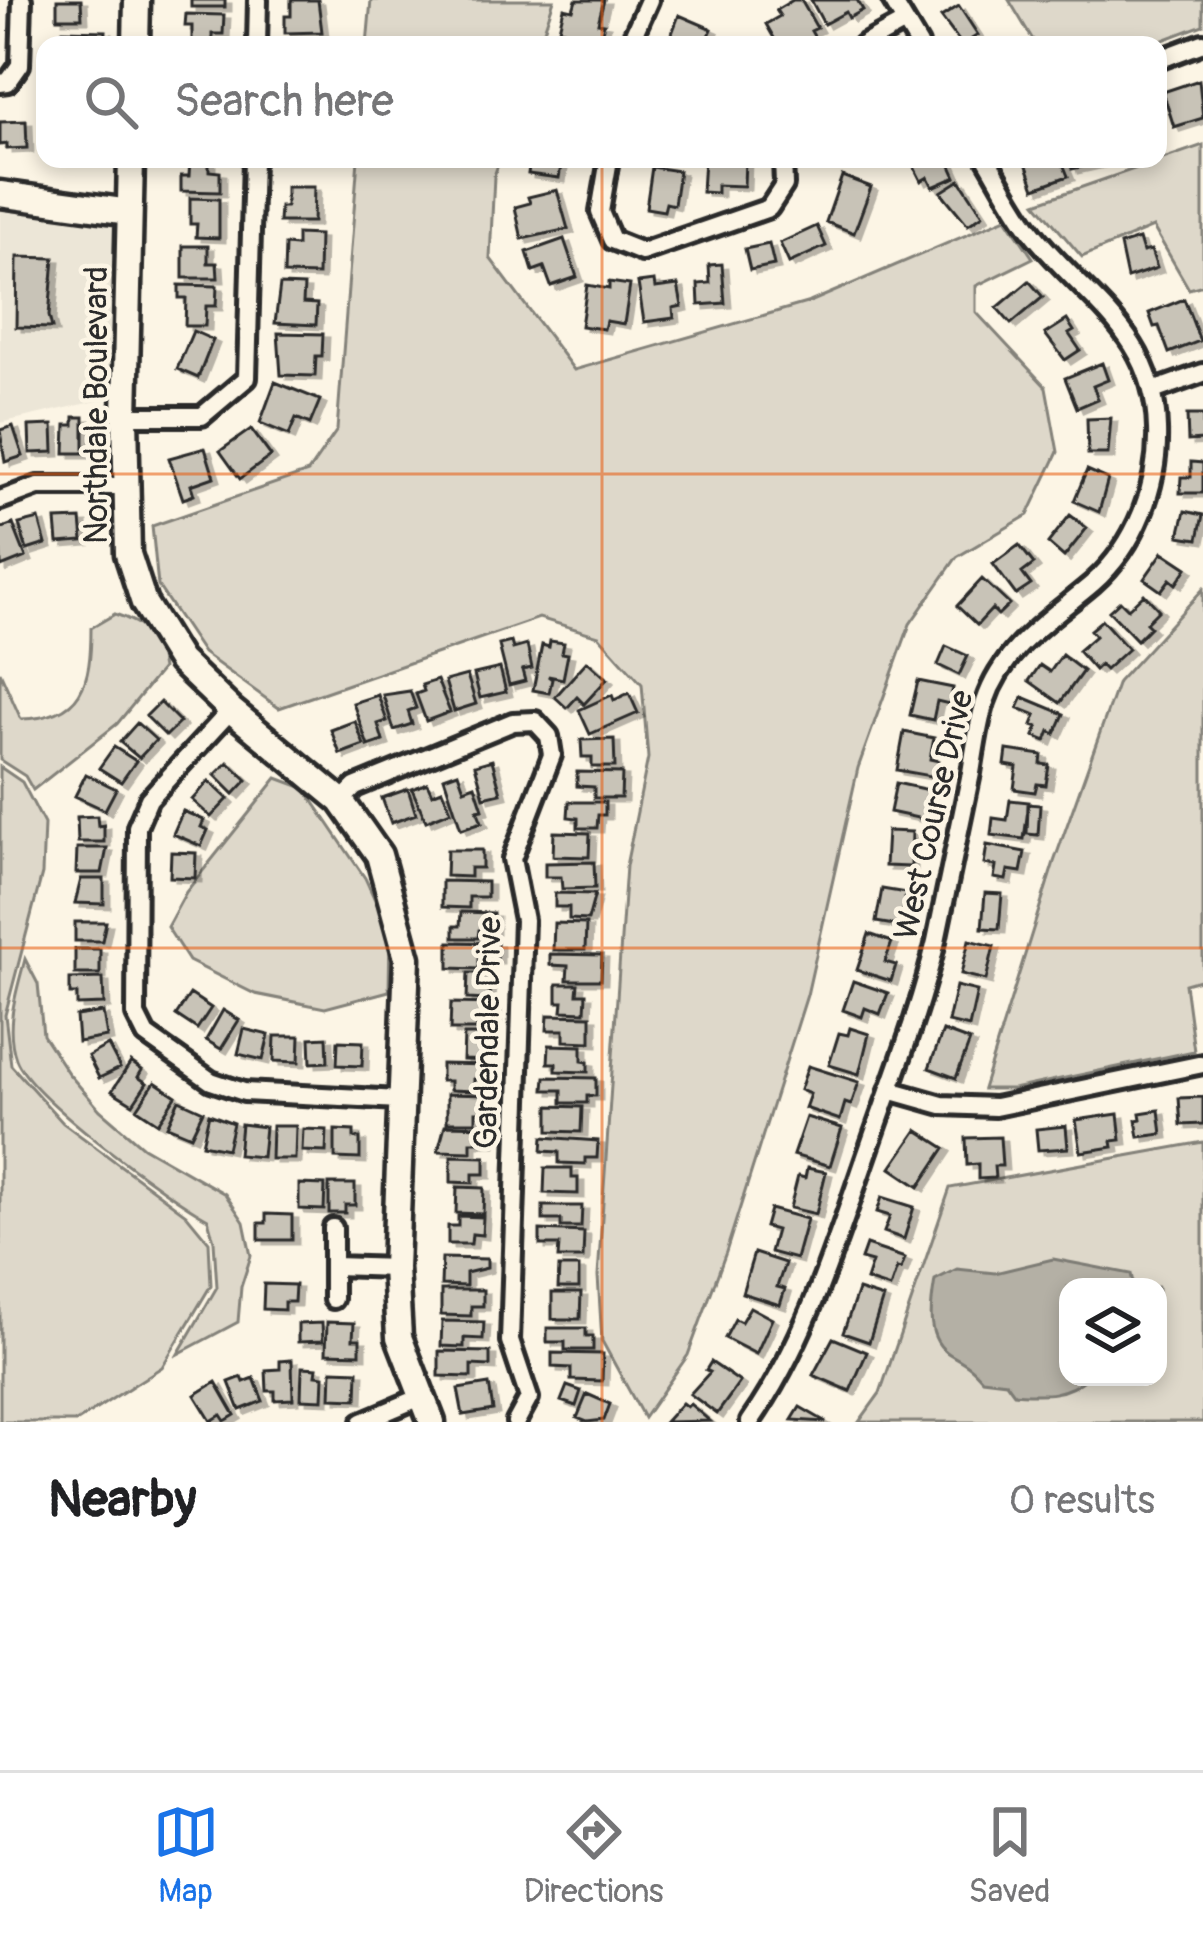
<!DOCTYPE html>
<style>
:root{--surface:#fff;--page:#f2f2f2;--text:#202124;--muted:#757577;--line:#e0e0e0;--accent:#1a73e8}
body{margin:0;font-family:Pangolin,sans-serif;background:var(--page);color:var(--text)}
.controls{position:absolute;right:36px;bottom:36px;display:grid;overflow:hidden;border-radius:24px;box-shadow:0 6px 18px #0003}
.controls button{width:108px;height:108px;display:grid;place-items:center;padding:0;border:0;border-bottom:3px solid var(--line);background:var(--surface);color:var(--text);font:60px sans-serif}
.list{margin:0;padding:0;list-style:none}
h2{display:flex;justify-content:space-between;align-items:center;height:156px;margin:0;padding:0 48px;font-size:51px}
h2 small{font-size:39px;font-weight:400;color:var(--muted)}
.icon{flex:none;width:66px;height:66px;fill:none;stroke:currentColor;stroke-width:2;stroke-linecap:round;stroke-linejoin:round}
.map{position:relative;flex:none;width:1203px;height:1422px;overflow:hidden}
.search{position:absolute;background:var(--surface);box-shadow:0 6px 18px #0003;left:36px;right:36px;top:36px;height:132px;display:flex;align-items:center;gap:30px;box-sizing:border-box;padding:0 42px;border-radius:24px;color:var(--muted);font-size:45px}
.sheet{height:348px;background:var(--surface)}
nav{display:flex;justify-content:space-around;align-items:center;box-sizing:border-box;height:168px;border-top:3px solid var(--line);background:var(--surface);font-size:33px;color:var(--muted)}
nav a{display:grid;justify-items:center;gap:6px}
nav .on{color:var(--accent)}
.map>svg:first-child{display:block}
</style>
<div class="map">
<svg width="1203" height="1422" viewBox="0 0 1203 1422">
<defs>
<filter id="shadow"><feDropShadow dx="6" dy="4" stdDeviation="0" flood-color="#0004"/></filter>
</defs>
<rect width="100%" height="100%" fill="#fcf5e5"/>
<filter id="ink" filterUnits="userSpaceOnUse"><feTurbulence type="fractalNoise" baseFrequency=".00833" numOctaves="2"/><feDisplacementMap in="SourceGraphic" scale="24" xChannelSelector="R" yChannelSelector="G"/><feConvolveMatrix kernelMatrix="1 2 1 2 8 2 1 2 1" color-interpolation-filters="sRGB"/></filter>
<g filter="url(#ink)">
<path fill="#ece6d7" d="M0 202 122 219 119 396 0 423Z"/>
<path fill="#ded8ca" stroke="#84827a" stroke-width="3" fill-rule="evenodd" d="M371 0H554L539 45H367Z
M1009 0H1203V25L1150 45H1036Z
M1203 145V285L1189 289 1153 227 1082 257 1036 203Z
M358 159H500L494 176 490 258 574 370 810 302 1006 218 1033 258 976 286V312L1046 387 1058 452 1028 515 957 557 910 624 858 768 807 995 726 1252 688 1355 644 1418 602 1341 598 1276 626 866 648 758 642 684 599 636 539 618 279 708 203 653 158 586 152 526 308 472 337 430Z
M1203 589V979L1185 984 1194 1051 1013 1089H983L1054 862 1118 682Z
M115 614C146 624 158 637 162 669L117 724 33 790 25 776 0 760V672L21 719C83 718 91 683 91 628Z
M0 767 22 782 44 824 42 874 5 1015 11 1065 63 1123 186 1214 209 1242 211 1285 162 1367 76 1422H0Z
M277 778 304 788 365 878 390 933 389 991 325 1008 255 994 189 961 167 927 186 892Z
M25 959 38 984 43 1035 68 1073 100 1110 143 1147 225 1194 244 1222 251 1256 241 1287 238 1322 178 1354 217 1287 214 1241 208 1219C169 1198 30 1097 16 1059 4 1026 17 991 25 959Z
M1203 1142V1422H859L880 1393 950 1188ZM1068 1287H1158V1377H1068Z"/>
<path fill="#b4b0a5" stroke="#7d7b74" stroke-width="3" d="M1053 1259 1131 1274 1134 1287H1068V1377H1088C1065 1397 1043 1395 1014 1393L1006 1382 982 1379C971 1366 965 1363 951 1355 924 1339 931 1305 935 1280L957 1269 995 1273Z"/>
<path fill="#c8c3b7" stroke="#2b2b2b" stroke-width="3" filter="url(#shadow)" d="M57 0H81L82 18H57Z
M191 0H225V7H191Z
M291 0H318L322 32 285 33V16H291Z
M576 0H604L598 23 604 24 600 39 559 29 564 8 573 10Z
M793 0H801L817 28 811 31 815 38 802 45 796 41 778 45 766 24 780 16 776 10Z
M811 0H857L863 10 849 18 846 12 824 24Z
M959 6 978 35 962 45 941 17Z
M186 14 224 15 223 34H212V45H192V26H185Z
M679 15 712 29 705 45H660L662 41 668 44Z
M63 30 106 31 105 45H63Z
M1199 80 1203 118 1174 127 1163 92Z
M26 121 27 148 7 149V144L0 145V122Z
M190 159H209V171L220 172V192L181 191V176H189Z
M530 159H562L559 178 528 174Z
M704 159H745L744 186 717 185V193L702 192Z
M910 159H948L956 177 933 187 928 177 921 181Z
M1038 159H1061L1068 176 1035 188 1026 163Z
M1069 159H1107L1108 161 1072 169Z
M652 167 679 171 674 205 666 203 664 211 646 208Z
M842 176 871 187 854 233 826 222Z
M960 180 983 215 968 225 941 192Z
M286 187H314L313 222H279L280 207H286Z
M557 190 568 229 522 239 515 207 530 203 528 197Z
M190 198 219 199V238L196 237 197 224H190Z
M817 226 826 246 789 263 780 243Z
M297 234 319 235 318 275 284 274 285 245 297 246Z
M564 239 577 277 551 286 544 267 533 271 527 252Z
M1139 239 1143 252 1151 250 1157 268 1127 278 1120 245Z
M769 244 774 265 750 270 745 249Z
M183 246H208V263H217L218 278H183Z
M17 257 54 258 49 316 52 328 16 327Z
M722 264 725 303 699 305 698 284 710 283 709 265Z
M654 281 655 288 678 285 682 306 673 308 674 318 644 322 638 283Z
M1029 281 1043 297 1011 324 997 308Z
M609 282 630 285 624 324 606 321 604 329 581 326 587 285 609 289Z
M179 285 217 286 216 306H206L205 326H185L186 298H179Z
M280 285 304 286 303 303 317 304 316 325 275 323Z
M1184 299 1200 341 1169 353 1159 326 1154 327 1149 313Z
M1067 320 1074 331 1069 334 1080 350 1065 360 1045 334Z
M193 331 213 340 198 378 177 369Z
M278 333 323 334 322 356H316L315 376 281 375Z
M1102 363 1108 380 1093 386 1098 399 1077 408 1065 378Z
M275 382 320 400 310 424 296 418 289 435 260 423Z
M1187 415H1203V440L1188 441Z
M74 417H84V453H65L66 425H74Z
M1111 418 1108 454H1088L1087 419Z
M53 425 54 452 30 453 29 426Z
M13 426 23 456 5 462 0 430Z
M251 429 271 456 240 479 220 451Z
M205 448 214 477 191 485 194 495 183 499 169 458Z
M1191 462 1203 463V493H1180L1181 477H1191Z
M1087 470 1108 479 1099 512 1074 501Z
M1185 511 1203 515 1198 539 1179 536Z
M1070 515 1087 528 1064 557 1048 543Z
M39 519 46 544 27 550 19 524Z
M81 519 83 541 58 543 56 520Z
M13 524 26 557 1 567 0 529Z
M1019 545 1034 564 1022 573 1031 585 1016 595 993 564Z
M1163 552 1187 568 1176 584 1170 579 1161 591 1144 579Z
M982 579 1009 604 998 615 992 609 977 625 957 606Z
M1144 594 1159 610 1146 623 1150 627 1137 640 1109 611 1120 601 1128 609Z
M1102 620 1128 649 1105 670 1100 665 1095 670 1078 651 1095 636 1090 630Z
M550 641 564 643 562 653 568 654 563 679 548 676 552 679 549 693 533 690 542 645 549 647Z
M511 642 513 649 527 645 532 668 522 670 525 681 509 685 499 645Z
M946 646 968 656 959 675 938 665Z
M1062 655 1083 671 1060 703 1029 681 1040 665 1050 672Z
M587 661 607 679 584 704 577 697 567 708 555 697Z
M500 668 506 692 480 698 474 674Z
M467 675 476 704 454 711 445 681Z
M437 680 450 712 426 721 416 694 424 691 422 685Z
M918 681 953 688 949 704 937 701 933 720 910 715Z
M410 691 416 708 408 711 412 724 394 730 383 695Z
M629 693 638 713 590 734 579 710 612 695 614 700Z
M378 695 387 721 378 724 383 741 368 746 353 703Z
M1023 697 1064 714 1055 734 1050 731 1046 741 1034 736 1038 727 1032 725 1036 715 1018 708Z
M160 702 180 722 166 736 146 716Z
M355 721 364 745 340 754 331 730Z
M137 723 156 740 139 758 120 742Z
M904 732 934 738 930 759 939 761 936 777 897 770Z
M614 739 615 767H592V757H582L581 740Z
M114 747 136 761 121 782 99 768Z
M1007 750 1042 755 1041 764 1049 765 1046 785 1037 784 1035 792 1014 789 1017 767 1005 765Z
M492 760 501 793 484 797 475 765Z
M228 762 247 780 234 794 215 775Z
M458 772 464 789 475 785 483 809 477 810 482 822 461 829 444 777Z
M577 772 622 773 621 798H594V787L577 786Z
M86 774 116 789 105 810 75 796Z
M209 781 228 799 211 817 192 800Z
M427 783 432 794 442 790 451 811 426 821 412 789Z
M896 783 933 791 927 820 890 812Z
M408 789 416 814 391 823 382 798Z
M1010 800 1029 802 1024 839 991 835 993 818 1007 820Z
M569 802H605V815H598L597 828H578V818L568 817Z
M1028 804 1040 805 1038 835 1027 834Z
M183 811 204 820 201 827 208 830 201 846 173 834Z
M97 816 98 826 104 825V842H78L77 817Z
M887 831 912 832 911 867 885 866Z
M554 832 590 833 589 857 553 856Z
M987 845 1025 852 1021 872 1008 870 1006 880 994 878 996 866 984 864Z
M77 848H107L102 873H76Z
M447 850H482V868H470V877L446 876Z
M171 852 196 853 195 878 170 877Z
M594 862 595 888 562 889 561 877H545V863Z
M81 879H104V904L75 903Z
M442 881 487 882V897H469V908L442 907Z
M882 889 906 893 900 926 876 922Z
M555 893 595 894 588 920 569 919V907H555Z
M985 893 1002 894 999 929 982 928Z
M461 912 493 913V930H479L478 938H454V926H460Z
M75 922H106L102 941H75Z
M554 923 586 924 585 950H553Z
M869 934 892 942 885 962 896 965 891 981 857 970Z
M969 940 994 946 986 980 961 974Z
M449 942 497 943V959H479V969L449 968Z
M75 949H100V974H75Z
M550 954 602 955 601 980H567L568 966 550 965Z
M468 973H490L489 1000 467 999Z
M103 978 104 1004 77 1005V994H70V979Z
M853 981 888 993 880 1014 865 1008 862 1017 843 1010Z
M557 984H578L577 994H586L585 1012 562 1011 563 1002H557Z
M956 986 977 991 969 1027 948 1022Z
M190 994 211 1008 197 1029 176 1015Z
M451 1003 495 1004V1019H477V1030H450Z
M223 1010 239 1020 221 1049 206 1040Z
M103 1012 107 1037 78 1042 76 1016Z
M548 1015 591 1016V1042L564 1041V1030H547Z
M850 1028 869 1034 859 1074 829 1065 839 1033 848 1035Z
M244 1029 269 1035 263 1060 238 1054Z
M943 1031 970 1041 956 1078 929 1068Z
M464 1035H490L489 1061 463 1060Z
M275 1036H300L299 1062 274 1061Z
M327 1037 328 1062 311 1063 310 1038Z
M338 1041 363 1042 362 1066 337 1065Z
M108 1045 120 1068 99 1078 88 1056Z
M549 1045 582 1046V1061L588 1062V1072L556 1071V1063H548Z
M131 1062 142 1070 138 1077 147 1083 133 1104 112 1091Z
M441 1064 492 1065V1079H474V1091L450 1090V1081H441Z
M808 1066 859 1082 851 1105 845 1103 840 1120 805 1108 810 1094 800 1090Z
M545 1077 596 1078V1096H587V1103H562V1090H544Z
M155 1082 176 1096 158 1123 137 1109Z
M447 1094 488 1095 487 1112H476V1122H447Z
M1203 1097V1124L1181 1125 1179 1098Z
M179 1100 203 1111 191 1136 167 1126Z
M549 1106 582 1107 581 1132 549 1131Z
M1159 1110 1162 1134 1139 1137 1136 1120 1141 1119 1140 1113Z
M209 1114 233 1123 227 1149 202 1144Z
M1118 1114 1121 1140 1112 1141 1113 1147 1081 1152 1076 1120Z
M806 1117 842 1128 830 1166 793 1155Z
M241 1124 265 1127 262 1157 238 1155Z
M445 1125 489 1126V1142H471V1152L438 1151Z
M272 1126H296L295 1159H271Z
M1066 1126 1068 1148 1038 1150 1036 1129Z
M303 1129 327 1130 326 1152 302 1151Z
M335 1130 354 1131V1138H360V1159L335 1158Z
M917 1130 945 1148 919 1187 891 1168Z
M543 1137 598 1141 597 1158H585V1164L559 1163V1152L542 1151Z
M1000 1137 1002 1166H994L995 1178 978 1179V1164L967 1165 966 1138Z
M451 1156 485 1157V1174H473V1183L451 1182Z
M545 1168H572V1178H578V1194L544 1193Z
M807 1168 826 1172 816 1214 790 1208 798 1176 805 1178Z
M299 1184 325 1185 324 1210 299 1209Z
M329 1184H355V1205H345V1213H329Z
M457 1187 484 1188 483 1214 456 1213Z
M882 1197 914 1207 904 1239 884 1232 890 1216 877 1212Z
M543 1206H582L581 1227H561V1220H543Z
M770 1209 807 1219 796 1259 770 1252 776 1230 765 1227Z
M266 1214 292 1215V1240H259V1223H266Z
M458 1216 483 1217 482 1235 472 1234 471 1244H448V1226H458Z
M540 1230 584 1232 583 1258H558L559 1245H540Z
M866 1245 905 1258 901 1269 897 1268 890 1288 866 1280 872 1262 861 1259Z
M754 1253 785 1263 777 1287 785 1289 780 1305 742 1293Z
M442 1258 487 1259V1268L466 1273V1286L441 1285Z
M559 1267H579V1288H558Z
M264 1284 295 1285 294 1302H284V1310L263 1309Z
M441 1290H483V1306H471V1316L441 1315Z
M858 1290 883 1298 869 1342 843 1333Z
M552 1293H581L580 1319H552Z
M750 1307 772 1319 756 1354 725 1338 735 1319 741 1322Z
M442 1321 484 1322 483 1339 464 1338V1347L441 1346Z
M327 1322 354 1323 353 1339H360V1354L326 1353Z
M322 1323 323 1341 298 1342V1324Z
M547 1328H586V1336H593V1350H565V1342H547Z
M833 1338 867 1352 850 1391 813 1375Z
M439 1351 490 1352V1366L471 1365V1377L439 1376Z
M552 1353 603 1354 602 1381 571 1380V1368L552 1367Z
M292 1360 293 1399 275 1400V1391H267L266 1370 280 1369V1361Z
M711 1362 740 1382 717 1414 690 1394 710 1372 706 1370Z
M302 1367 317 1368 316 1375 324 1376 323 1400 301 1399Z
M332 1370 358 1371 357 1399 331 1398Z
M242 1377 244 1382 254 1378 263 1401 240 1410 229 1382Z
M216 1382 235 1415 225 1421 221 1415 211 1421 195 1395Z
M489 1384 493 1410 463 1415 458 1389Z
M567 1386 581 1391 576 1406 561 1401Z
M587 1394 610 1404 604 1420 587 1422 577 1418Z
M682 1403 687 1407 690 1404 710 1421 665 1422Z
M800 1407 826 1422 792 1420Z"/>
<g fill="none" stroke-linecap="round" stroke-linejoin="round">
<defs>
<path id="street" d="M892 0 919 45
M257 45 258 0
M629 45 649 0
M863 45 905 22
M1158 60 1203 43
M0 83 8 82 20 65 22 0
M609 159 600 212 612 240 642 252 769 208 784 185 783 159
M1153 391 1203 373
M125 416H202L247 378 253 159
M0 500 38 486H125
M231 710 149 799 137 827 136 1015 146 1035 211 1081 244 1092 400 1100
M341 801 355 787 513 722 535 721 549 736 552 755 512 859 524 920 510 1341 529 1398 516 1422
M889 1090 942 1105 995 1107 1203 1064
M333 1228V1299
M335 1266 395 1268
M362 1422 421 1397
M750 1422C807 1340 836 1242 869 1148 892 1081 920 1011 936 941 948 885 959 829 971 773 975 749 978 724 985 702 1003 647 1052 618 1093 583 1136 545 1159 485 1157 429 1155 333 1087 301 1035 236 1016 213 1002 184 987 159"/>
<path id="secondary" d="M136 45 137 0
M131 159 125 416 128 554 144 603 180 661 231 710 341 801 379 855 407 958 395 1268 399 1337 432 1422
M0 194 129 212"/>
</defs>
<use href="#street" stroke="#2b2b2b" stroke-width="26"/>
<use href="#secondary" stroke="#2b2b2b" stroke-width="33"/>
<use href="#street" stroke="#fcf5e5" stroke-width="16"/>
<use href="#secondary" stroke="#fcf5e5" stroke-width="24"/>
</g>
</g>
<path fill="none" stroke="#e8590c" stroke-width="3" stroke-opacity="0.55" d="M602 0V45M602 159V1422M0 474H1203M0 948H1203"/>
<g text-anchor="middle" dominant-baseline="central" stroke-width="9" stroke-linejoin="round" paint-order="stroke">
<g font-size="33" fill="#2b2b2b" stroke="#fcf5e5">
<text transform="translate(96 405) rotate(-90)">Northdale Boulevard</text>
<text transform="translate(934 815) rotate(-77)">West Course Drive</text>
<text transform="translate(488 1033) rotate(-89)">Gardendale Drive</text>
</g>
</g>
</svg>
<div class="controls">
<button><svg class="icon" aria-label="layers" viewBox="0 0 24 24"><path d="M12 4l9 5-9 5-9-5zM3 14l9 5 9-5"/></svg></button>
</div>
<div class="search"><svg class="icon" aria-label="search" viewBox="0 0 24 24"><circle cx="10" cy="10" r="6"/><path d="M15 15l6 6"/></svg>Search here</div>
</div>
<section class="sheet">
<h2>Nearby<small>0 results</small></h2>
<ul class="list">
</ul>
</section>
<nav>
<a class="on"><svg class="icon" aria-label="map" viewBox="0 0 24 24"><path d="M3 6l6-2 6 2 6-2v14l-6 2-6-2-6 2zM9 4v14M15 6v14"/></svg>Map</a>
<a><svg class="icon" aria-label="directions" viewBox="0 0 24 24"><path d="M12 3l9 9-9 9-9-9zM9 14v-3h6M13 9l2 2-2 2"/></svg>Directions</a>
<a><svg class="icon" aria-label="saved" viewBox="0 0 24 24"><path d="M7 4h10v16l-5-4-5 4z"/></svg>Saved</a>
</nav>
